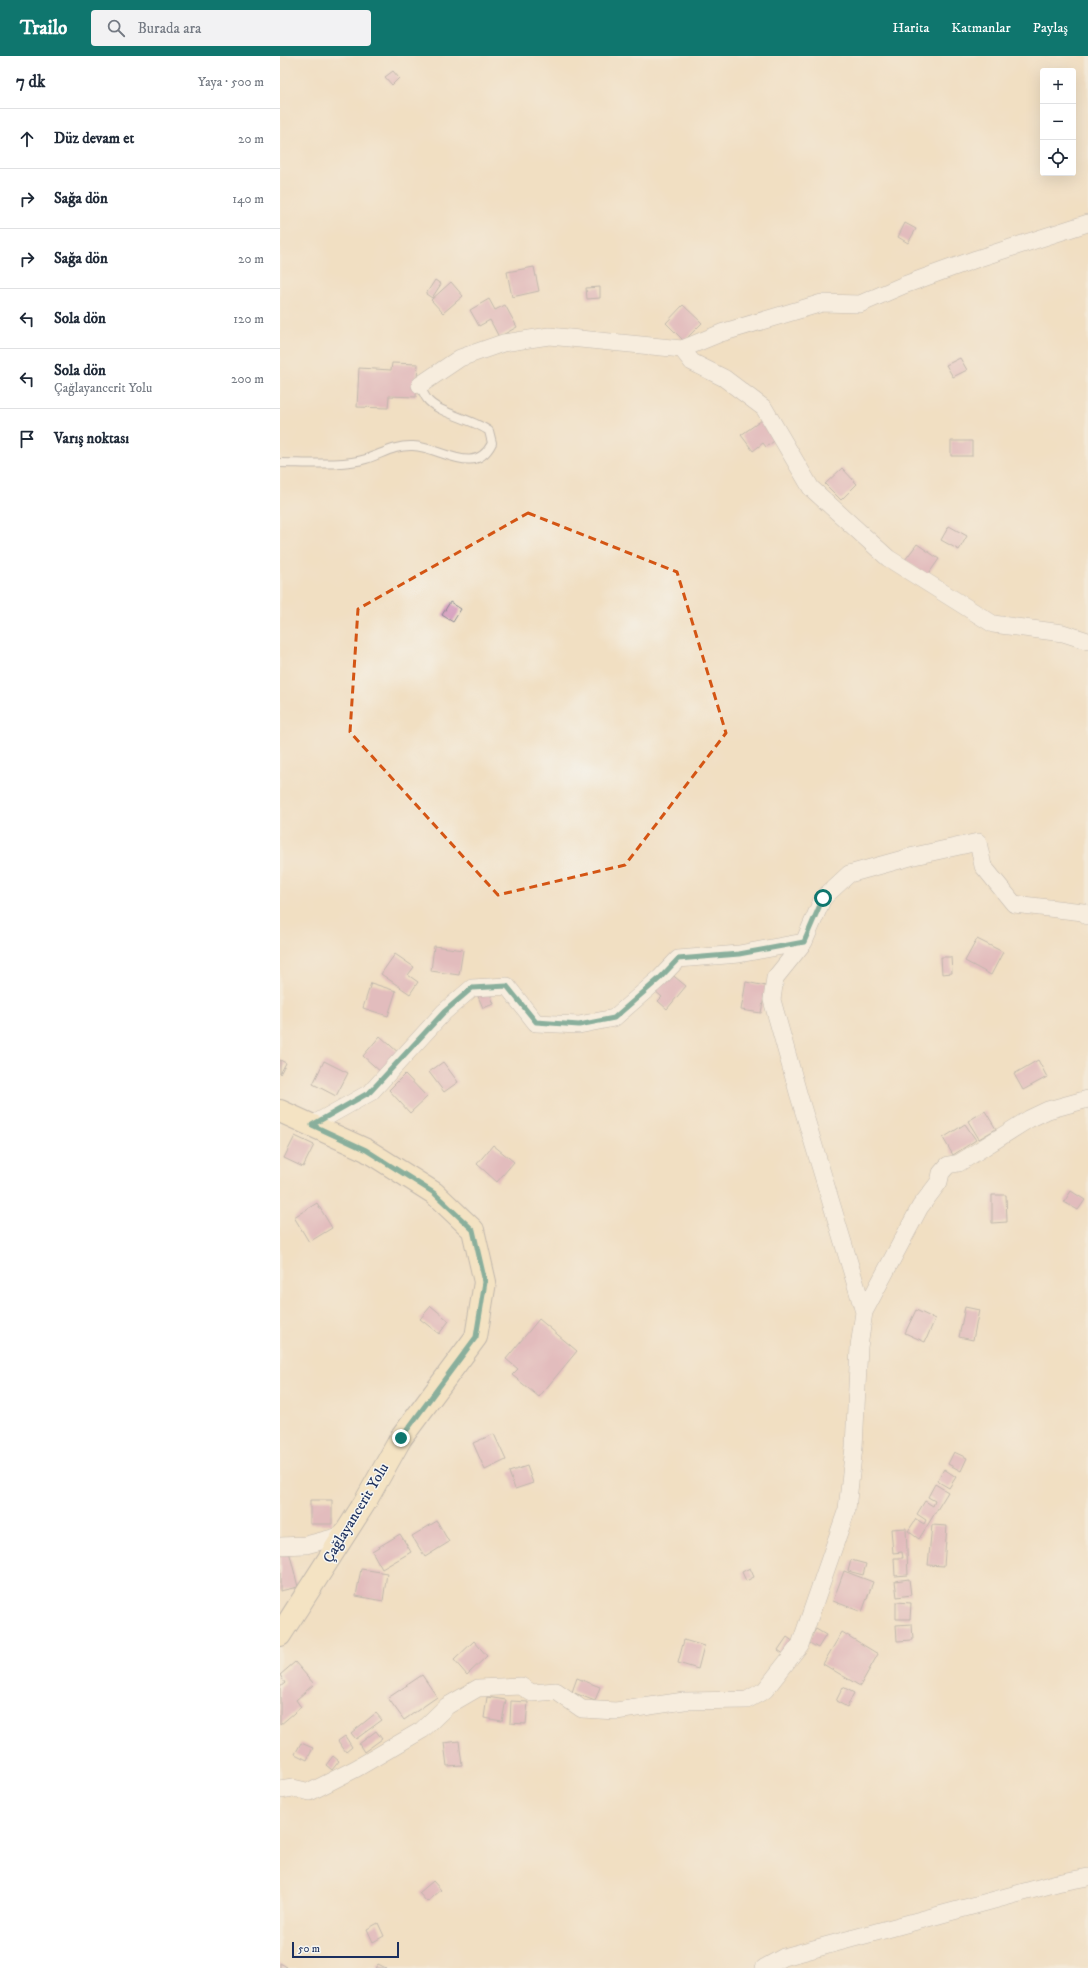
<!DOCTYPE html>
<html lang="tr">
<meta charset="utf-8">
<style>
:root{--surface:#fff;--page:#f2f2f3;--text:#1f2937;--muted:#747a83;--line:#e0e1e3;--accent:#0f766e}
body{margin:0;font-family:"IM FELL DW Pica",serif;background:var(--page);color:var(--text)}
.controls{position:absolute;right:12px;top:12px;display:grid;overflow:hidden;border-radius:4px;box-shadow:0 4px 16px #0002}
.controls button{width:36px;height:36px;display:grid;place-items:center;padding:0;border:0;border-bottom:1px solid var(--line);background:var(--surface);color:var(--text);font:20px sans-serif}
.scale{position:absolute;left:12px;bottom:10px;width:107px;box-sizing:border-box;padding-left:4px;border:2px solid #1b2f5e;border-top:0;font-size:11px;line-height:14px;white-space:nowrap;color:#1b2f5e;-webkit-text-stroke:3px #f6f6f2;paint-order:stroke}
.stop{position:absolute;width:12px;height:12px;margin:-9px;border:3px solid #0f766e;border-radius:50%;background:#fff}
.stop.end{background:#0f766e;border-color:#fff;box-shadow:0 1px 4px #0008}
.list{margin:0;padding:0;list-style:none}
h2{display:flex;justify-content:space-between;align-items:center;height:52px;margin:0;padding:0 16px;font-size:17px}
h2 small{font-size:13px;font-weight:400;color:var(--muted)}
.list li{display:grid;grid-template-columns:26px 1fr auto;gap:12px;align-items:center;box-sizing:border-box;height:60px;padding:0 16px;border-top:1px solid var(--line)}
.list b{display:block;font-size:15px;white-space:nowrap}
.list p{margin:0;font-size:13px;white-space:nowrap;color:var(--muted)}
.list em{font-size:13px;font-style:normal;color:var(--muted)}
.icon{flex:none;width:22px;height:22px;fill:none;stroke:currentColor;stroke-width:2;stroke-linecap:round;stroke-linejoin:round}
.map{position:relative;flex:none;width:808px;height:1912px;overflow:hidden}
header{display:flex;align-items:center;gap:24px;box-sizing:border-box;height:56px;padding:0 20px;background:var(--accent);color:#fff}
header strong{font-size:19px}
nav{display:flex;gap:22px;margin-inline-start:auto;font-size:14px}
.search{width:280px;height:36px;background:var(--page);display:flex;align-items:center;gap:10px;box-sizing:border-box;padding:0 14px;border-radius:4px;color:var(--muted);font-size:15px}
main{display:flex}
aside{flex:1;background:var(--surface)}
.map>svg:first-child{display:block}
</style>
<header>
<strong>Trailo</strong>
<div class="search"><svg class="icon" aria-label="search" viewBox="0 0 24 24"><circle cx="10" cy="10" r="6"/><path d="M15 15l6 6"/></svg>Burada ara</div>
<nav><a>Harita</a><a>Katmanlar</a><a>Paylaş</a></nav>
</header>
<main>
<aside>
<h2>7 dk<small>Yaya · 500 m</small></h2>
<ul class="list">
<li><svg class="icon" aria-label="ahead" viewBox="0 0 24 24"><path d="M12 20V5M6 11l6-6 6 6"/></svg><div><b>Düz devam et</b></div><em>20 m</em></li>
<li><svg class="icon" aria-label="right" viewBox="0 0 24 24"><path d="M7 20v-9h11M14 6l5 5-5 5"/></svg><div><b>Sağa dön</b></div><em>140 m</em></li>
<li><svg class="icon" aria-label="right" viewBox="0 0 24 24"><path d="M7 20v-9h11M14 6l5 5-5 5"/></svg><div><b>Sağa dön</b></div><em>20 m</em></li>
<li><svg class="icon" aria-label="left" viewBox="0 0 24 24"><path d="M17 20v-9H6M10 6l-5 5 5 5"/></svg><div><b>Sola dön</b></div><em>120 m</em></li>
<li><svg class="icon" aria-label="left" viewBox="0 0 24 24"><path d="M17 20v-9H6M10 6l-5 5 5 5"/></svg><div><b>Sola dön</b><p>Çağlayancerit Yolu</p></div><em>200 m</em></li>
<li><svg class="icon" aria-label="arrive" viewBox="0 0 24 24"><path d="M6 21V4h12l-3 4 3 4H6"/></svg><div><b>Varış noktası</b></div></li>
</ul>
</aside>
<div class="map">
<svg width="808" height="1912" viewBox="0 0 808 1912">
<rect width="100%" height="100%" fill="#f6f6f2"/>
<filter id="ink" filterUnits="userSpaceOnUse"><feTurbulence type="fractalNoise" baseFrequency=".025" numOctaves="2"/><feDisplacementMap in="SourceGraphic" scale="8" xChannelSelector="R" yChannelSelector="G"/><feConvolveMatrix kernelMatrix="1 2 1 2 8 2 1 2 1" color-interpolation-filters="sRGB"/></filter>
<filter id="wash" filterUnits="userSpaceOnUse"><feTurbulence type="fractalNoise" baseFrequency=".012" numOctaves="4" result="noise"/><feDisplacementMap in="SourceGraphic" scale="16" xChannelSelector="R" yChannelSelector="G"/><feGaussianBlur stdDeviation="0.9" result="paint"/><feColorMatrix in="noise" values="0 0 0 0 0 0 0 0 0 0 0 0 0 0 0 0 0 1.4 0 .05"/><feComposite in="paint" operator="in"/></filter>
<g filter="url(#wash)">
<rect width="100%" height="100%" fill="#f1dfc2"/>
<g id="blocks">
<path fill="#d192b6" d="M113 15 119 22 112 29 105 21Z
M625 167 636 173 628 187 618 181Z
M254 211 259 235 232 241 227 216Z
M155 224 161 228 152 242 146 238Z
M171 226 183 240 163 257 151 244Z
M320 231V242L307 243 306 232Z
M209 243 215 254 225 249 237 271 219 281 210 264 199 270 190 254Z
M403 249 422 267 404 285 386 267Z
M680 302 687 314 673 321 666 309Z
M112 307 138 308 136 341 109 340 108 352 77 351 79 312 111 314Z
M482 364 497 383 486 391 483 387 473 395 461 379Z
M671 385H692V400H671Z
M562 412 577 428 561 444 545 428Z
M669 470 687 480 679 494 661 484Z
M637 488 659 503 647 520 625 504Z
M170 546 181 553 173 566 162 559Z
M697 883 723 896 711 919 685 905Z
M154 890 183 894 179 919 151 915Z
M115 898 134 911 128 919 138 926 130 938 101 918Z
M661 901H671L672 917 662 918Z
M390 917 406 930 387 953 378 945 382 941 375 935Z
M466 926 486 930 481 957 461 954Z
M91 927 116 935 108 960 83 952Z
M208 933 214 948 203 952 197 938Z
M100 980 121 999 103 1018 83 1000Z
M0 1004 6 1007 0 1018Z
M758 1004 767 1021 743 1034 734 1018Z
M44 1005 68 1017 56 1040 33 1028Z
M163 1006 178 1026 164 1036 149 1016Z
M125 1018 147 1041 130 1057 109 1034Z
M705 1055 716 1073 699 1083 688 1065Z
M685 1068 696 1084 673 1099 663 1082Z
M15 1080 34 1089 23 1111 4 1102Z
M213 1089 234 1106 217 1126 197 1108Z
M791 1135 805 1144 798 1154 784 1146Z
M712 1139H726L727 1166 712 1167Z
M37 1147 52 1172 29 1186 14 1161Z
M151 1250 169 1265 159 1278 140 1263Z
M685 1251 699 1254 693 1284 679 1281Z
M636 1254 655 1263 645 1286 625 1277Z
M259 1263 297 1295 259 1341 232 1319 238 1313 226 1303Z
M214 1378 226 1404 205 1414 193 1387Z
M674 1396 687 1402 681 1415 668 1408Z
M247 1410 253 1427 235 1433 229 1416Z
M664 1413 676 1421 669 1432 657 1425Z
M655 1428 668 1436 639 1483 628 1475 636 1463 644 1468 646 1464 637 1458 645 1445 653 1450 655 1445 648 1441Z
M30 1444H52V1468H30Z
M157 1465 169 1486 145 1501 132 1480Z
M652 1469 667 1470 664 1510 648 1509Z
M626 1472 628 1519 615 1520 614 1502H623L622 1496 613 1497 611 1473Z
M120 1478 131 1496 102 1513 92 1495Z
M9 1495 18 1531 0 1535V1497Z
M571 1504 586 1508 583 1519 568 1515Z
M470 1512 474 1521 466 1525 462 1516Z
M81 1513 107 1517 103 1545 76 1540Z
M564 1515 593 1526 582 1556 553 1545Z
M629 1523 631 1539 617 1541 615 1525Z
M616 1546 631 1547 630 1563H616Z
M632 1568 633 1584 617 1585 616 1569Z
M536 1573 546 1579 538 1592 528 1586Z
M562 1576 598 1598 580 1630 543 1608Z
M507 1581 518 1589 509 1602 498 1594Z
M404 1584 424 1590 418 1613 398 1607Z
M194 1585 207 1600 187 1619 174 1604Z
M15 1606 34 1628 16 1644 21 1651 0 1669V1631L5 1627 0 1619Z
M142 1619 157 1641 124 1664 108 1642Z
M297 1622 320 1631 315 1645 292 1636Z
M563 1631 574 1637 567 1651 556 1645Z
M207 1641 226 1644 222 1665 204 1662Z
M231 1645 248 1646 246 1668 230 1667Z
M96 1657 102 1664 76 1683 71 1677Z
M96 1675 102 1683 84 1696 79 1688Z
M65 1680 72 1691 66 1696 58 1685Z
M179 1685 182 1709 167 1710 164 1687Z
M21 1687 33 1692 27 1704 15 1698Z
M53 1700 59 1705 52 1714 46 1709Z
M153 1825 161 1834 147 1846 139 1837Z
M98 1867 104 1880 93 1886 87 1873Z
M0 1907 7 1911 6 1912H0Z
M98 1908 106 1912H95Z"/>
</g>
</g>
<g filter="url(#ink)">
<use href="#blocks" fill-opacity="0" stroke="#868790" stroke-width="1"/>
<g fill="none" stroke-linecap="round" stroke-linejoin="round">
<defs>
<path id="service" d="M0 407C24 407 64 410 86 403 102 398 115 389 133 390 161 391 195 422 212 387L209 375C193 363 157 357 147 343 144 339 142 334 140 329"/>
<path id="minor" d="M402 293 412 306 444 322 484 352 531 432 608 502 713 568 783 577 808 585
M140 329 180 302 223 287 269 280 402 293 441 277 542 247 580 248 624 229 696 203 808 167
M32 1069 91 1036 164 956 192 932 227 930 256 967 299 969 334 962 380 922 398 903 459 898 524 886
M584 1256 519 1040 492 944 495 922 524 886 543 842 569 818 634 800 698 786 703 810 734 848 803 856 808 860
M0 1490 26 1489 64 1479
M0 1734 13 1732 30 1736 77 1712 142 1674 167 1650 198 1632 241 1630 252 1637 276 1635 302 1653 336 1655 404 1645 467 1644 485 1634 520 1589 567 1453 574 1391 579 1291 584 1256 640 1151 659 1126 661 1117 668 1109 679 1107 749 1063 768 1054 808 1043
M484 1912 504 1901 777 1827 808 1821"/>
<path id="secondary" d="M0 1055 86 1094 154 1137 193 1174 205 1226 196 1281 121 1382 84 1448 0 1579"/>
</defs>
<use href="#service" stroke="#868790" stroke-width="10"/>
<use href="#minor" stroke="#868790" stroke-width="18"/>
<use href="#secondary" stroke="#868790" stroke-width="24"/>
<use href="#service" stroke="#fff" stroke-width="8"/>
<use href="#minor" stroke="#fff" stroke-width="17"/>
<use href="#secondary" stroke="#f8e8c3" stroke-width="22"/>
</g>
</g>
<g fill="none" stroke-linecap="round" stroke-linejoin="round" filter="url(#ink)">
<path stroke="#0f766e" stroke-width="5" d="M121 1382 196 1281 205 1226 193 1174 154 1137 86 1094 32 1069 90 1036 164 956 192 932 227 930 256 966 299 969 334 962 380 922 398 903 459 898 524 886 543 842"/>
</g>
<path d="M0 0H808V1912H0ZM248 457 397 516 446 677 345 809 218 839 70 676 78 553Z" fill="#f1dfc2" fill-opacity=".55" fill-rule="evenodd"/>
<path fill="none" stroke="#d45514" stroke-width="3" stroke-dasharray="8 5" stroke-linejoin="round" d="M248 457 397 516 446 677 345 809 218 839 70 676 78 553Z"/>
<g text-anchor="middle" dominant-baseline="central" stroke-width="3" stroke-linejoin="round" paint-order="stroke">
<g font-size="15" fill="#1b2f5e" stroke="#f6f6f2">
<text transform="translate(76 1457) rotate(-59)">Çağlayancerit Yolu</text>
</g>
</g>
</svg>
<div class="controls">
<button>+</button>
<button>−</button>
<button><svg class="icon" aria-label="locate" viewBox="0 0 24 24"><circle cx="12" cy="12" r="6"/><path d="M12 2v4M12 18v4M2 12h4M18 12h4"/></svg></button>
</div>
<div class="scale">50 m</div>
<div class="stop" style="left:543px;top:842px"></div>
<div class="stop end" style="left:121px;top:1382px"></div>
</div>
</main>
